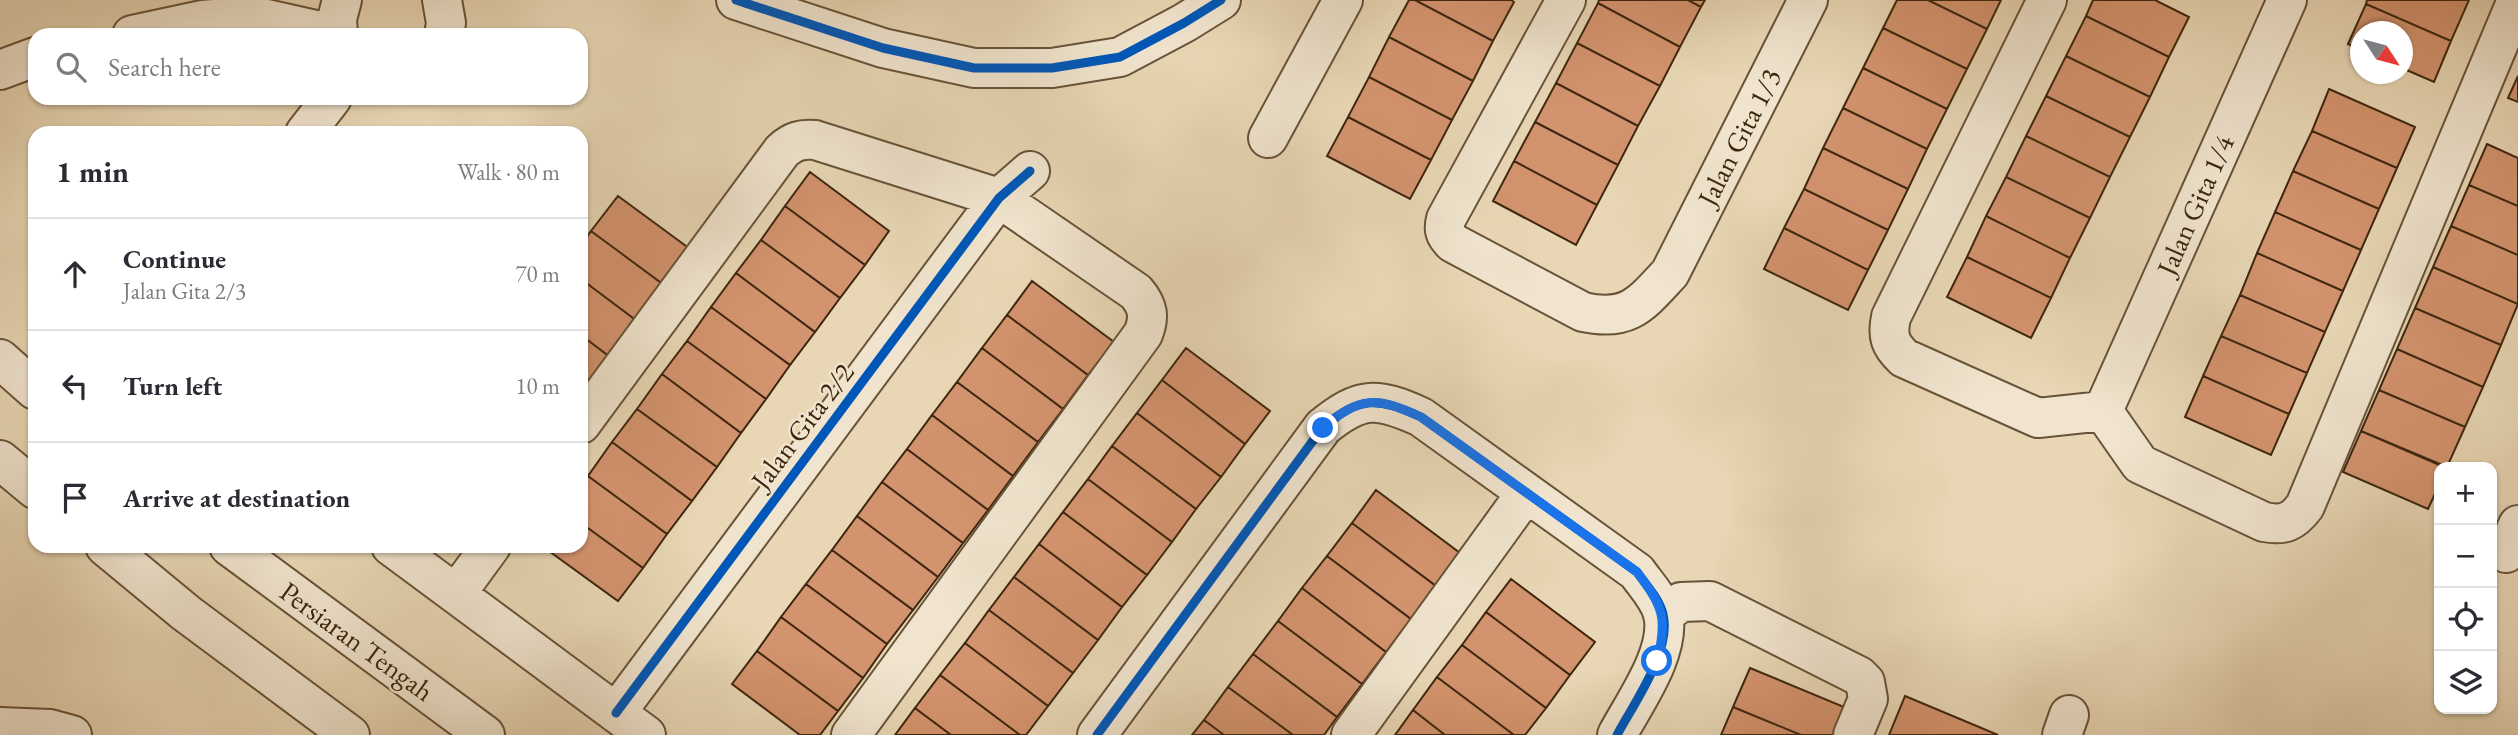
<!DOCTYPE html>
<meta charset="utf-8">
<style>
:root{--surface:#fff;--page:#f7f7f7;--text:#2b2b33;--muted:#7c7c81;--line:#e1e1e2}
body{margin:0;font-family:"EB Garamond",serif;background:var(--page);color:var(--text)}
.controls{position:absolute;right:21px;bottom:21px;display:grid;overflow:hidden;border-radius:14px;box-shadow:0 2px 5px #0004}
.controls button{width:63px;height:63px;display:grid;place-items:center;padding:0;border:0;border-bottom:2px solid var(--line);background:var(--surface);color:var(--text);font:35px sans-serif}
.compass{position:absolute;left:2350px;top:21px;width:63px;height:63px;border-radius:50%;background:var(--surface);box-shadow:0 2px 5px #0004;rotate:126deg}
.stop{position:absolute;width:21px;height:21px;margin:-16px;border:5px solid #1a73e8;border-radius:50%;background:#fff}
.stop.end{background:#1a73e8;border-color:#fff;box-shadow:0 2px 7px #0008}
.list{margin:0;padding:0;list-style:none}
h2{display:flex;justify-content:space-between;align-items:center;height:91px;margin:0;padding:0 28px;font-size:30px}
h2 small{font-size:23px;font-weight:400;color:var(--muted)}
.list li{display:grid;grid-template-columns:46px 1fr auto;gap:21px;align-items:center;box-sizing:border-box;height:112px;padding:0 28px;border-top:2px solid var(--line)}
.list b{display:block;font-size:26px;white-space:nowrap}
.list p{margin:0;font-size:23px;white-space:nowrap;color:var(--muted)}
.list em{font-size:23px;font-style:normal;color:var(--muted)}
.icon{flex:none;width:38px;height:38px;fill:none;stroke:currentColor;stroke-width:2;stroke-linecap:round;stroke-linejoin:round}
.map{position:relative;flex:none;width:2518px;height:735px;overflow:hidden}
.search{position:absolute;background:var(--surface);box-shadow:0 2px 5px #0004;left:28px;top:28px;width:560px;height:77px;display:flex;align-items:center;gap:18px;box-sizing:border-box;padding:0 24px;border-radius:21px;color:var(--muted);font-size:26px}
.panel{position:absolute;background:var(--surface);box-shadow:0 2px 5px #0004;left:28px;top:126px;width:560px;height:427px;border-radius:21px}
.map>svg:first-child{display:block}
</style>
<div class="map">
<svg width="2518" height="735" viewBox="0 0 2518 735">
<rect width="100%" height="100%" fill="#e8d6b4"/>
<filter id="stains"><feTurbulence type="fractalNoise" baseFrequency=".00286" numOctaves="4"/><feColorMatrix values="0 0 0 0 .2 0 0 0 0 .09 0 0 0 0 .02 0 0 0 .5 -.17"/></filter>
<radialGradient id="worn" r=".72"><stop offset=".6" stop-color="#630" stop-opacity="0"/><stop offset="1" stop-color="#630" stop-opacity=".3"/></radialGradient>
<path fill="#d3936e" stroke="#3d270e" stroke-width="2" d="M1409 0H1415L1493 41 1473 81 1389 37Z
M1415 0H1511L1514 2 1493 41Z
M1599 0H1688L1701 7 1680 47 1598 3Z
M1688 0H1705L1701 7Z
M1897 0H1928L1987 29 1967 69 1883 28Z
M1928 0H2001L1987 29Z
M2093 0H2155L2189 17 2169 57 2086 16Z
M2367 0H2469L2451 41 2366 4Z
M1598 3 1680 47 1660 86 1577 43Z
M2366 4 2451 41 2434 82 2402 68V32H2360V50L2348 44Z
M2086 16 2169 57 2150 97 2066 56Z
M1883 28 1967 69 1947 109 1863 68Z
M1389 37 1473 81 1452 120 1369 77Z
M1577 43 1660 86 1638 126 1556 83Z
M2066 56 2150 97 2130 137 2046 96Z
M1863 68 1947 109 1927 149 1843 108Z
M2518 76V102L2508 98Z
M1369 77 1452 120 1431 160 1348 117Z
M1556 83 1638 126 1618 165 1535 122Z
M2329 89 2415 127 2397 168 2312 131Z
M2046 96 2130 137 2110 177 2026 136Z
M1843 108 1927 149 1908 189 1823 148Z
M1348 117 1431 160 1410 199 1327 156Z
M1535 122 1618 165 1597 205 1514 161Z
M2312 131 2397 168 2379 209 2293 171Z
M2026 136 2110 177 2090 218 2006 177Z
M2487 144 2518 158V206L2469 185Z
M1823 148 1908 189 1888 230 1804 189Z
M1514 161 1597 205 1576 245 1493 201Z
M2293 171 2379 209 2361 250 2275 212Z
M810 172 889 231 865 265 785 206Z
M2006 177 2090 218 2070 258 1986 216Z
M2469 185 2518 206V255L2451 226Z
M1804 189 1888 230 1868 270 1784 228Z
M618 196 690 249 664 285 591 231Z
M785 206 865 265 840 298 761 240Z
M2275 212 2361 250 2343 291 2257 253Z
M1986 216 2070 258 2051 298 1967 257Z
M2451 226 2518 255V304L2433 267Z
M1784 228 1868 270 1848 310 1764 269Z
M591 231 664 285 637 321 581 279V245Z
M761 240 840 298 815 332 736 273Z
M2257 253 2343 291 2325 332 2240 295Z
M1967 257 2051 298 2031 338 1947 297Z
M2433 267 2518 304 2501 345 2415 308Z
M736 273 815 332 790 365 711 307Z
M581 279 637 321 610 357 581 335Z
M1032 281 1114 342 1088 375 1007 315Z
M2240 295 2325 332 2307 373 2221 336Z
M711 307 790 365 766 399 687 341Z
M2415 308 2501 345 2483 387 2397 349Z
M1007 315 1088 375 1063 409 982 348Z
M581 335 610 357 583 392 581 391Z
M2221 336 2307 373 2289 414 2203 376Z
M687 341 766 399 741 433 662 374Z
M982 348 1063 409 1038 442 957 382Z
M1186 348 1270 411 1245 444 1162 380Z
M2397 349 2483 387 2465 427 2379 390Z
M662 374 741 433 717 467 637 409Z
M2203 376 2289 414 2271 455 2185 417Z
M1162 380 1245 444 1221 477 1137 413Z
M957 382 1038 442 1013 476 932 415Z
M2379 390 2465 427 2447 467 2361 431Z
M637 409 717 467 692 501 612 442Z
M1137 413 1221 477 1196 509 1112 446Z
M932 415 1013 476 988 510 907 449Z
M2361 431 2444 467H2439V485L2428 509 2343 472Z
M612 442 692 501 667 534 588 476Z
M1112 446 1196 509 1172 542 1088 479Z
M907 449 988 510 963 543 882 482Z
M588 476 667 534 643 568 581 523V485Z
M1088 479 1172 542 1147 575 1063 512Z
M882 482 963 543 938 577 857 516Z
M1376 490 1460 553 1436 586 1352 523Z
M1063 512 1147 575 1122 607 1039 544Z
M857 516 938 577 913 610 832 550Z
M581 523 643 568 618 601 542 546H581Z
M1352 523 1436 586 1411 619 1327 556Z
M1039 544 1122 607 1098 640 1014 577Z
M832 550 913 610 887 644 806 584Z
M1327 556 1411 619 1386 652 1302 588Z
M1014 577 1098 640 1073 673 989 610Z
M1511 579 1595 642 1570 675 1486 612Z
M806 584 887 644 863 678 781 617Z
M1302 588 1386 652 1362 684 1278 621Z
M989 610 1073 673 1048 706 965 643Z
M1486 612 1570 675 1546 708 1462 645Z
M781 617 863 678 838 711 757 651Z
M1278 621 1362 684 1337 717 1253 654Z
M965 643 1048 706 1026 735H1020L940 675Z
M1462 645 1546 708 1525 735H1514L1437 677Z
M757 651 838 711 820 735H800L732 684Z
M1253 654 1337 717 1324 735H1293L1228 687Z
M1750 668 1856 712 1846 735H1801L1733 707Z
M940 675 1020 735H951L915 708Z
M1437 677 1514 735H1445L1413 710Z
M1228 687 1293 735H1224L1204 720Z
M1905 696 1998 735H1889Z
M1733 707 1801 735H1721Z
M915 708 951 735H895Z
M1413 710 1445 735H1395Z
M1204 720 1224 735H1192Z"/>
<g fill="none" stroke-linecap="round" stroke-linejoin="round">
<defs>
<path id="minor" d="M442 0 446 23 444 35
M736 0 883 48 974 68H1052L1120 57 1184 23 1221 0
M1566 0 1446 219C1443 230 1445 235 1453 243L1583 312C1629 322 1641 304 1670 273L1808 0
M2047 0 1891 317C1887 336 1890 345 1904 358L2038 418 2103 411
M132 35 202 20 253 16 338 35
M338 35 337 19 342 0
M0 70 35 57
M305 133 332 98
M1268 138 1343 0
M0 359 35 390
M2103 411 2140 464 2264 522C2284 526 2293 522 2305 506L2517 0
M2103 411 2287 0
M581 424 782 151C793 141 801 139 815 140L999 198 1136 292C1148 306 1150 317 1143 334L851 735
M0 460 35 489
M105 546 186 613 350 735
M229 546 485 735
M391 546 646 735
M2506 553 2518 525
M456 594 491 546
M1663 615 1681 602 1710 601 1859 676 1865 682 1868 699 1853 735
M616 713 999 198 1030 171
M0 727 50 729 72 735
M1097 735 1323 427C1361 396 1377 397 1421 417L1637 572C1646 585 1659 598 1663 614 1672 651 1634 703 1617 735
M1351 735 1526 493
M2062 735 2069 715"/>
</defs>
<use href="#minor" stroke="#685338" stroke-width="42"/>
<use href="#minor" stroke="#f0e4ce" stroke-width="38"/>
<defs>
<path id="cycleway" d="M736 0 883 48 974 68H1052L1120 57 1184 23 1221 0
M616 713 999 198 1030 171
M1097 735 1323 427C1361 396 1377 397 1421 417L1637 572C1646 585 1659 598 1663 614 1672 651 1634 703 1617 735"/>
</defs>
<use href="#cycleway" stroke="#f0e4ce" stroke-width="13"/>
<use href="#cycleway" stroke="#0057b8" stroke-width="9"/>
</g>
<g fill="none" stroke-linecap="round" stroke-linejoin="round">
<path stroke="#1a73e8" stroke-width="9" d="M1323 428C1361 395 1377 397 1421 417L1637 572C1663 607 1668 618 1657 661"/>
</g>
<g text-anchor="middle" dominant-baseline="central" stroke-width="5" stroke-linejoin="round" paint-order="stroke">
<g font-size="28" fill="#3d270e" stroke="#f0e4ce">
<text transform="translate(1739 137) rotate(-63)">Jalan Gita 1/3</text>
<text transform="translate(2195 205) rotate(-66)">Jalan Gita 1/4</text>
<text transform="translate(802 426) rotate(-53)">Jalan Gita 2/2</text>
<text transform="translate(357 641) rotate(36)">Persiaran Tengah</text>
</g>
</g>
<rect width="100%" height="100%" filter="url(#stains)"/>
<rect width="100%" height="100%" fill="url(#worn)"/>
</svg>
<div class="controls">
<button>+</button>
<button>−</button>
<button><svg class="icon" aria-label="locate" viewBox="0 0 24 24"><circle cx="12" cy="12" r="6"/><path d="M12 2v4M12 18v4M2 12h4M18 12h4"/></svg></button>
<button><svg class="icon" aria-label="layers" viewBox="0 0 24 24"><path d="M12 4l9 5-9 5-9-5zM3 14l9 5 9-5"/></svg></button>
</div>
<svg class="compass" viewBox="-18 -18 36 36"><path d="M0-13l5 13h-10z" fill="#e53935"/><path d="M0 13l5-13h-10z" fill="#7c7c81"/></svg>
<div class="stop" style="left:1657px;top:661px"></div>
<div class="stop end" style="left:1323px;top:428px"></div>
<div class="search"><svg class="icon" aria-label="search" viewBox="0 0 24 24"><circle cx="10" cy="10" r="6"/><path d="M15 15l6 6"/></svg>Search here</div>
<section class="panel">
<h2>1 min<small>Walk · 80 m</small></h2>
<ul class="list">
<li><svg class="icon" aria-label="ahead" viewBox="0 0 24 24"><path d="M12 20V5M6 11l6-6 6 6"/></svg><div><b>Continue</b><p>Jalan Gita 2/3</p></div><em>70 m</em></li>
<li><svg class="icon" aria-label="left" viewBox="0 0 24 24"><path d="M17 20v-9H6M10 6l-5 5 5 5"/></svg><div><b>Turn left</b></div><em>10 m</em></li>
<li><svg class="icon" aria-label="arrive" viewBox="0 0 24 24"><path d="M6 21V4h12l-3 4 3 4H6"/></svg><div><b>Arrive at destination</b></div></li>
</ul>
</section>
</div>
